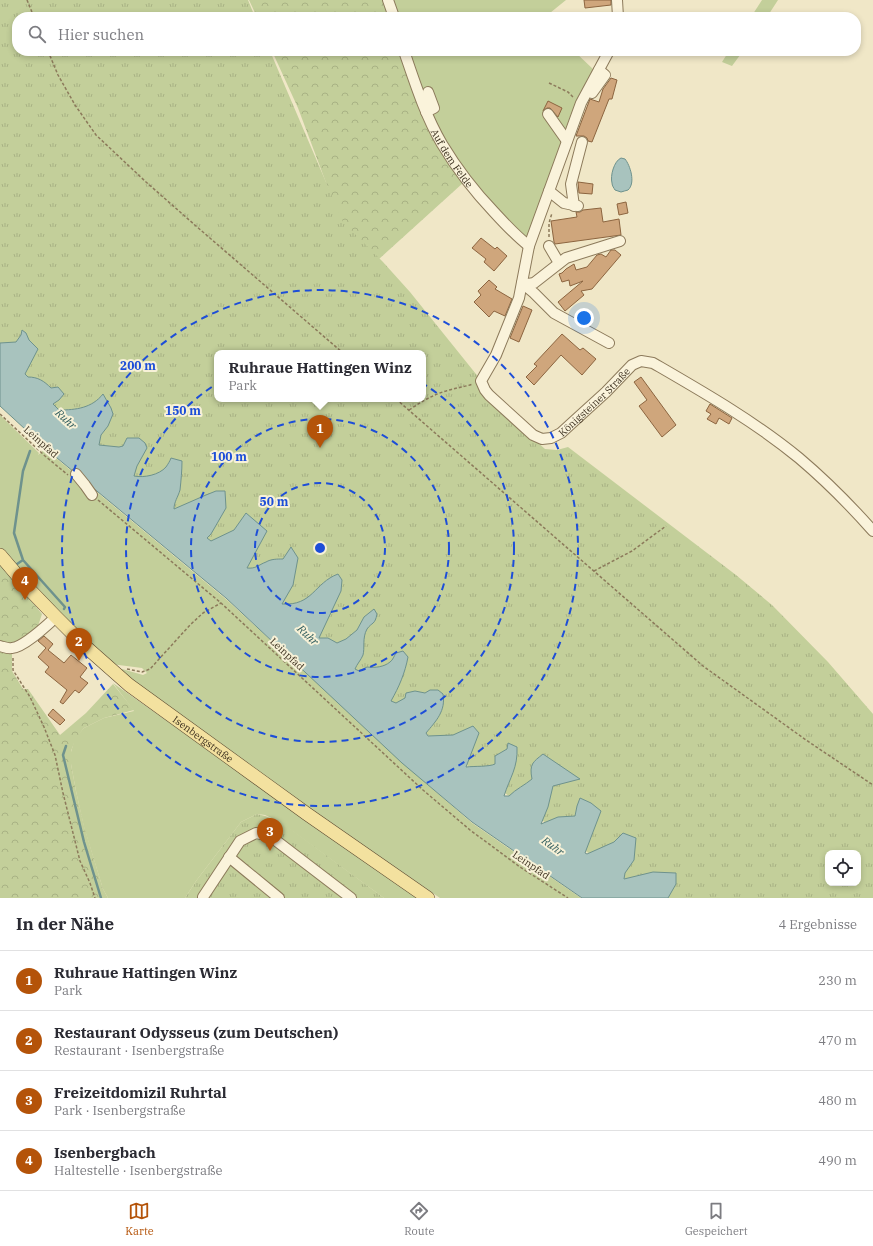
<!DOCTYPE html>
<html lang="de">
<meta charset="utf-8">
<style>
:root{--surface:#fff;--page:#f2f2f3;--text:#2b2b33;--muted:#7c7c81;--line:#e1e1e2;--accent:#b45309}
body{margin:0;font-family:"IBM Plex Serif",serif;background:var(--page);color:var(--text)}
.controls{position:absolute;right:12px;bottom:12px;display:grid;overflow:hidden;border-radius:8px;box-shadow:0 2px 6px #0003}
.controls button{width:36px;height:36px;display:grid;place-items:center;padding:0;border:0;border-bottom:1px solid var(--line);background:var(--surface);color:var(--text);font:20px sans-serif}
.you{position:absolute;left:584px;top:318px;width:14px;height:14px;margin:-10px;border:3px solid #fff;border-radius:50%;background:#1a73e8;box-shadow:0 0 0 6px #1a73e833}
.badge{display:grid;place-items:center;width:26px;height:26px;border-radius:50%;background:var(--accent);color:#fff;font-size:13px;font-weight:700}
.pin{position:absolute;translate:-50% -33px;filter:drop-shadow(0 1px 2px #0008)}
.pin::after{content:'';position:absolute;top:21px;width:14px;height:12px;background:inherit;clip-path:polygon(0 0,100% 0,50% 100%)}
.popup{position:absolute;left:214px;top:350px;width:212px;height:52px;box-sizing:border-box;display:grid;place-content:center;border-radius:8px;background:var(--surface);filter:drop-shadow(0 1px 3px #0005);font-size:13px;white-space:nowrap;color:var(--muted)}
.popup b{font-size:15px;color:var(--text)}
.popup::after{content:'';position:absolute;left:50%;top:100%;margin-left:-8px;border:8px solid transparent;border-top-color:var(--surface)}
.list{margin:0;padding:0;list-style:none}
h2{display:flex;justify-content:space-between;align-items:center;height:52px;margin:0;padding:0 16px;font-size:17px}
h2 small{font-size:13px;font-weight:400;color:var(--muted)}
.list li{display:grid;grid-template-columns:26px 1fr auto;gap:12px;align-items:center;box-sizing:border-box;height:60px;padding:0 16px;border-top:1px solid var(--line)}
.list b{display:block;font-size:15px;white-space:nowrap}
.list p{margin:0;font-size:13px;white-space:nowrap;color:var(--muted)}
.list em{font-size:13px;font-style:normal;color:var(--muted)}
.icon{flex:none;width:22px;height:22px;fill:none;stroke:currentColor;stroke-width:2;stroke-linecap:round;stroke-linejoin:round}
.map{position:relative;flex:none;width:873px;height:898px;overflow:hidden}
.search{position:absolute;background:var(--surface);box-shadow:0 2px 6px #0003;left:12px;right:12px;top:12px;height:44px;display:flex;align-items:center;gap:10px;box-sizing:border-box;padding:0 14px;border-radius:16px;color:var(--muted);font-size:15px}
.sheet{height:292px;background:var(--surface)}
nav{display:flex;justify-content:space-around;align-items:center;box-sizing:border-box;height:56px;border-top:1px solid var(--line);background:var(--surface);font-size:11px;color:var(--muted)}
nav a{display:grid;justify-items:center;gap:2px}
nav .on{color:var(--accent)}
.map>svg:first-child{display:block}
</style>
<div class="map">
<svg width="873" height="898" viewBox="0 0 873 898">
<defs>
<pattern id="forest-crowns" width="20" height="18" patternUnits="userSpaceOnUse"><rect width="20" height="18" fill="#c3cf9a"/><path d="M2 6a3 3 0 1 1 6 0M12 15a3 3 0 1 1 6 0" fill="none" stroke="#a8b284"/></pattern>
<pattern id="park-tufts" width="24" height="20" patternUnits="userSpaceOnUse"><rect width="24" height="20" fill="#c3cf9a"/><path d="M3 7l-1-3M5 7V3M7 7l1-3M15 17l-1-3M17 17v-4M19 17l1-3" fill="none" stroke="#a8b284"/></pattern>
</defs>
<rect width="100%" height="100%" fill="#f0e7c7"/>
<path fill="#c3cf9a" d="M392 0H566L545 17H397Z
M762 0H778L767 17H751Z
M408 51H574L594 70 571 114 527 239 503 219 461 171 426 107Z
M729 51H743L732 66 722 62Z
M0 415 39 453 38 455 45 449 227 600 427 784 472 823 581 898H440L336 827 120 671 122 669 143 675 147 673 142 668 111 664 11 562 0 548Z
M113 683 419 898H384L280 822 265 815 257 814 241 822 196 881 185 898H108L103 889 84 827 76 791 71 764V752L75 738 84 728 104 718 134 711Z"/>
<path fill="url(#forest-crowns)" d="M249 0H386L391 17H257Z
M272 51H402L463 183 379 259 340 220 298 108Z
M0 563 42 614 37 629 11 646 0 643Z
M0 650 12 651V671L23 689H28L60 735 86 713 113 684 134 710 104 718 84 728 76 738 71 751V764L76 791 84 826 103 889 108 898H0Z"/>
<path fill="url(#park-tufts)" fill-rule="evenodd" d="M0 0H248L255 17H17V51H270L343 222 383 262 410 292 480 379 527 433 545 449 557 450 568 447 736 575 772 605 828 662 873 714V898H653L554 829 472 769 411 722 372 685 206 538 113 465 0 351ZM217 353H423V399H217ZM828 853H858V883H828Z
M257 814 265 816 281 822 384 898H185L196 881 241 822Z"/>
<path fill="#a8c3be" stroke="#6e928d" d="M621 158 625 159C630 165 636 183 628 190 626 191 623 191 621 192L615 190C614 188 612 186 612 183 610 176 614 161 621 158Z
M22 330 26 333 29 340 38 349 25 374 28 377C38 377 44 381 51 388L58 387 64 394 59 400 53 404 59 410C76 410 92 408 103 394L111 408 113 414 108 426 101 435 99 445 119 447 123 446 127 438H139L145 443 147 448 137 466 134 476C144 478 159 475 166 467 168 464 170 461 171 458L182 461C182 470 181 481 180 490 178 497 174 502 174 509L206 495 216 491H225L226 508 211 534 207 538 211 541 234 530 246 513 267 531 247 568C256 569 258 565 266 562 271 559 277 559 283 559L291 547 298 558 293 585 282 604C313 606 314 583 338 574L342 580 341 591 319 638H328L337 643 346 639 357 630 364 617 374 609 377 614C375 625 372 622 367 629 362 638 365 648 363 655 361 660 357 664 355 669L359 671 367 667C375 668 384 667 390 662 393 660 394 656 396 653L403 651 408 657C405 673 399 687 391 701L396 703 405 698 406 693 415 691 425 693 430 690H438L443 694C446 711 436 721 426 733L428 736 453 735 473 726 479 733 466 767C474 766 489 767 495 764V756L507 749 508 743 517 747C518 768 510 777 504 796H509C516 789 525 785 532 779 529 764 533 762 543 754L580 779 553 786 548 807 541 824 558 817 575 816 577 806 580 798 591 803 601 811 585 853 587 854 614 842 623 833 636 838 634 860 625 873 624 879 653 872 676 873V884L668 898H582L472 822 402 763 226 598 51 453 0 406V343L16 342 21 335Z"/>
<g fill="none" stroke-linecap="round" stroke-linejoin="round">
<path stroke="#6e928d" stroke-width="2.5" d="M30 451 23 471 14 533 23 560 65 607 64 609
M17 564 23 560
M66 746 63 755 84 842 101 898"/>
</g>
<path fill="#cfa67c" stroke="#8c6540" d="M584 0H611V5L585 8Z
M611 78 617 80 612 99H609L592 142 588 141 587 138 584 136H576L590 99 599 102 603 89Z
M548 101 562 108 558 117 550 108H547L543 111Z
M578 182 593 184 592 194 579 193Z
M626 202 628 213 619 215 617 204Z
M601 208 603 222 619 219 621 235 555 244 554 242 551 221 577 217 576 212H580L583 210Z
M481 238 495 249 497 247 507 256 494 271 484 262 486 259 472 248Z
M611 250H615L621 255 592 289 581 291 584 295 565 311 558 302 583 281 570 286 569 280 562 282 559 274 562 273 566 269 574 264 576 270 587 267 597 255 601 254 606 257Z
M489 280 497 287 495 289 512 299 505 316 494 311 489 317 474 302 481 295 478 291Z
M523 306 532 310 519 342 510 338Z
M562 334 580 350 583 348 596 359 582 375 561 355 534 385 526 377 537 366 534 364Z
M641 377 676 425 662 437 639 406 647 400 634 382Z
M710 404 732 418 729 424 719 418 716 424 707 419 711 414 706 411Z
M44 636 53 644 48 650 64 663 71 655 87 668 80 677 88 683 79 693 75 690 63 704 60 702 67 690 45 672 49 667 38 657 46 648 38 641Z
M53 709 65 720 60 725 48 715Z"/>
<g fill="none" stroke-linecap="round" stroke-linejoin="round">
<defs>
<g id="minor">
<path d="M388 0 394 17"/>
<path d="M617 0 618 17"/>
<path id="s1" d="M404 51C415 83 425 115 442 144 457 169 474 191 494 212 505 224 516 236 529 246"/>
<path id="s2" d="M609 51 581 103 529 246 519 298 496 355 481 381 485 390 489 395 533 435 542 439 551 438 561 433 573 422 606 392 632 365 641 361 653 363C703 392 754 421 799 458 825 480 850 505 873 531"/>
<path d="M592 93 605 75 599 70"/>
<path d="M426 112 434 108 428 92"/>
<path d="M548 114 567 141"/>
<path d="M549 191 564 203 578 206"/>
<path d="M574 206 571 184 582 142"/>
<path d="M549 246 559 263"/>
<path d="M609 343 554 313 534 293 522 283 528 284 534 283 566 258 620 241"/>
<path d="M76 474 85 485 92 495"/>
<path d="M0 646C4 647 8 649 12 648 24 647 46 626 56 617"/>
<path d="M229 857 279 898"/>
<path d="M203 897 240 841 256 833 270 836 351 898"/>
</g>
<g id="major">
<path id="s3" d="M0 555 28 588 56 617 86 647 129 685 307 814 428 898"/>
</g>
</defs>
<use href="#minor" stroke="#8c7a5b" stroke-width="12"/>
<use href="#major" stroke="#5a472f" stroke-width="14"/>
<path stroke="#8c7a5b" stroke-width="1.5" stroke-dasharray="3 2" stroke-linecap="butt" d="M27 0 34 17
M48 51 58 75 75 105 96 135 146 182 196 226 343 353
M549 83 568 92 573 97
M549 237V223L552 213
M396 399 703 666 806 740 873 785
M409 410C421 402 432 395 446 391 455 388 464 387 473 384
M0 414 45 456 68 475
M98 500 221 603 423 790 470 830 520 867 568 898
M594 571 632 551 666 526
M13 658V670L30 697 44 727 55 755 63 793 80 861 90 883 95 898
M127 669 142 672 150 669 190 625 203 613 221 603"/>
<use href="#minor" stroke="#faf3db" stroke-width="10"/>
<use href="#major" stroke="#f3e19f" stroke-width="13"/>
</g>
<g fill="none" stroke="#1d4ed8" stroke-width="2" stroke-dasharray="7 5">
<circle cx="320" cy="548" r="65"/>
<circle cx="320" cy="548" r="129"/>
<circle cx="320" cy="548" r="194"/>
<circle cx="320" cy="548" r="258"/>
</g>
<g text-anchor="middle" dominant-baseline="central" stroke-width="4" stroke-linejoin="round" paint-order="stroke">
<g font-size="10" fill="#3c301f" stroke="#f7f1d7">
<text stroke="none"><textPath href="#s1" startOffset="118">Auf dem Felde</textPath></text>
<text stroke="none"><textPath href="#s2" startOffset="507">Königsteiner Straße</textPath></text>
<text transform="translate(41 442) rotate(42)">Leinpfad</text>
<text transform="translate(287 654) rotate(43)">Leinpfad</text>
<text stroke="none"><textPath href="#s3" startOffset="275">Isenbergstraße</textPath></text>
<text transform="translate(531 865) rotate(34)">Leinpfad</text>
</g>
<g font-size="11" font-style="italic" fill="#2e5b5c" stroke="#f7f1d7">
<text transform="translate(66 419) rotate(42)">Ruhr</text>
<text transform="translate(308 635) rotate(43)">Ruhr</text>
<text transform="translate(553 846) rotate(36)">Ruhr</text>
</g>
</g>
<circle cx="320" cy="548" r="6" fill="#1d4ed8" stroke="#f7f1d7" stroke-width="2"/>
<g font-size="12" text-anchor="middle" font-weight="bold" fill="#1d4ed8" stroke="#f7f1d7" stroke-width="4" stroke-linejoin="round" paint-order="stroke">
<text x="138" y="370">200 m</text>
<text x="183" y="415">150 m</text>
<text x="229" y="461">100 m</text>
<text x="274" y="506">50 m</text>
</g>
</svg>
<div class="controls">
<button><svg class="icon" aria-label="locate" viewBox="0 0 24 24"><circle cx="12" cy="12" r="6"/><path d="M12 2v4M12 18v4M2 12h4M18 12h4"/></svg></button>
</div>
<div class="you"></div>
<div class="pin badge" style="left:320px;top:448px">1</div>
<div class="popup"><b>Ruhraue Hattingen Winz</b>Park</div>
<div class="pin badge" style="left:79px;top:661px">2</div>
<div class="pin badge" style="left:270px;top:851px">3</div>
<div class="pin badge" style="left:25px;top:600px">4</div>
<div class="search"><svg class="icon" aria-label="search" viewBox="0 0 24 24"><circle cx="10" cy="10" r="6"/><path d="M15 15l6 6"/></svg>Hier suchen</div>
</div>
<section class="sheet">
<h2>In der Nähe<small>4 Ergebnisse</small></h2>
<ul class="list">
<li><span class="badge">1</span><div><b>Ruhraue Hattingen Winz</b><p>Park</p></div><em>230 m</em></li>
<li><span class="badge">2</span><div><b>Restaurant Odysseus (zum Deutschen)</b><p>Restaurant · Isenbergstraße</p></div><em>470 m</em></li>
<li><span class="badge">3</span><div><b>Freizeitdomizil Ruhrtal</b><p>Park · Isenbergstraße</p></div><em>480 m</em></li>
<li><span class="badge">4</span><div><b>Isenbergbach</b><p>Haltestelle · Isenbergstraße</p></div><em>490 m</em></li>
</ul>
</section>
<nav>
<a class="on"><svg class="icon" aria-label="map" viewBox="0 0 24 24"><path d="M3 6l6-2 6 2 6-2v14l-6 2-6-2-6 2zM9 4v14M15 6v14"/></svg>Karte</a>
<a><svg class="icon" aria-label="directions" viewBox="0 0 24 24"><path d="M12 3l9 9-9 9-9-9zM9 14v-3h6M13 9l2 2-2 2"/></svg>Route</a>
<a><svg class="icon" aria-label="saved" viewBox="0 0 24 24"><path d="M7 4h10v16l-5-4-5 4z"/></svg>Gespeichert</a>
</nav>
